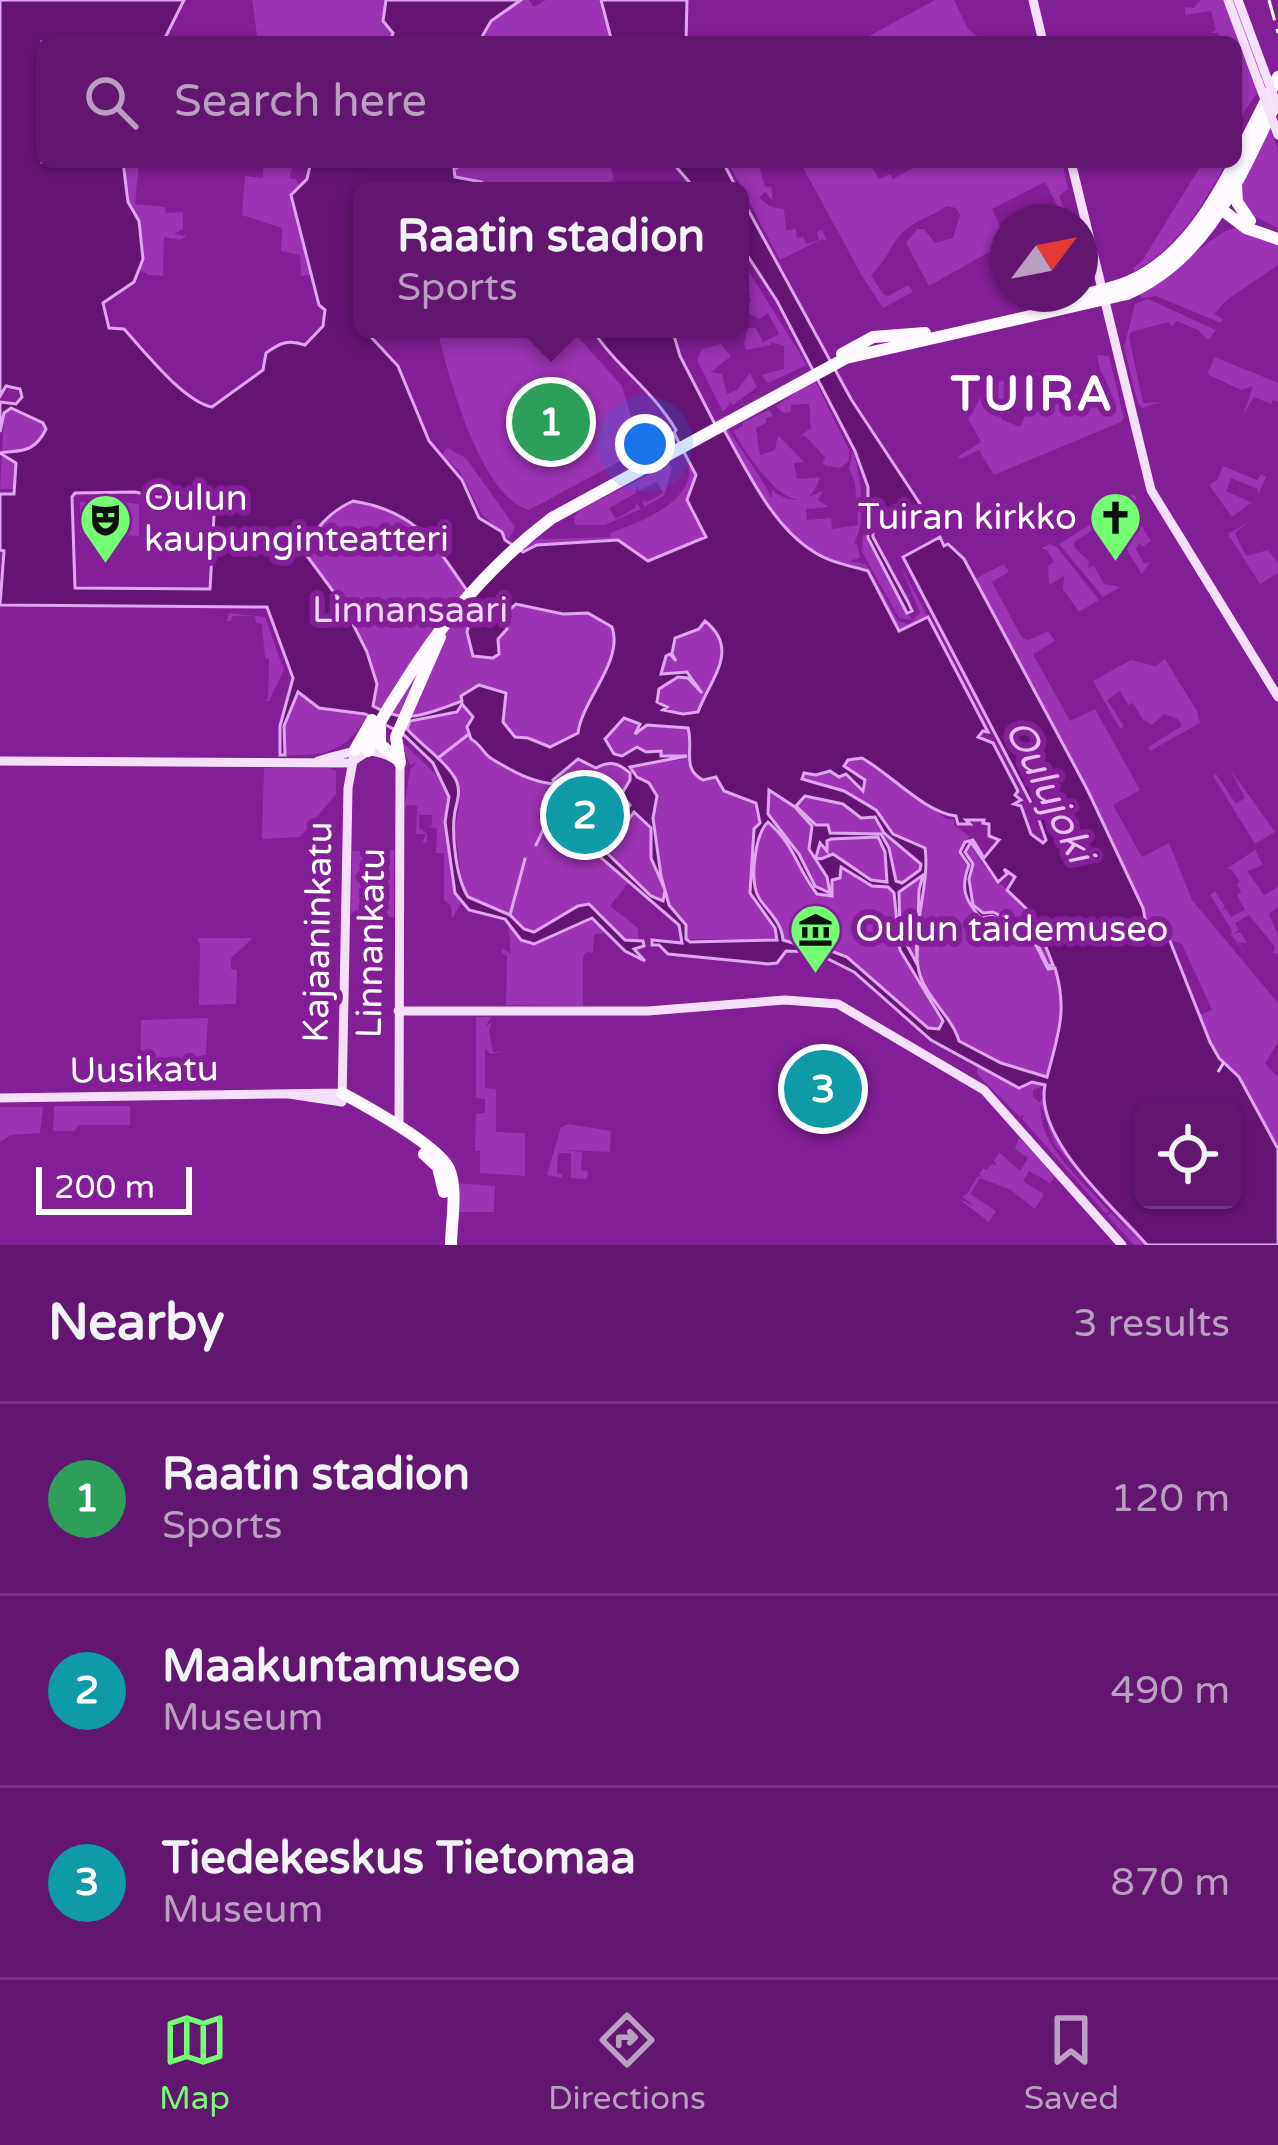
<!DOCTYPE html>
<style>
:root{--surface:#621670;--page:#6b2378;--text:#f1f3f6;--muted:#bb9fc3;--line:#763583;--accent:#74fe71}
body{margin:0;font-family:"Varela Round",sans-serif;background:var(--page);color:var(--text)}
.controls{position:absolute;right:36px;bottom:36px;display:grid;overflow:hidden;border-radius:18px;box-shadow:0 3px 9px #0004}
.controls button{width:108px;height:108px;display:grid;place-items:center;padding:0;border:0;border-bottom:3px solid var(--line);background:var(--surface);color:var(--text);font:60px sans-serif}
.compass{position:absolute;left:990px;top:204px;width:108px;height:108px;border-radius:50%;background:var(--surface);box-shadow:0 3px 9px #0004;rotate:58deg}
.scale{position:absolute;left:36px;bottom:30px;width:156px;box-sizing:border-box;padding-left:12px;border:6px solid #fff;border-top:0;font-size:33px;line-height:42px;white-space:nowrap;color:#fff;-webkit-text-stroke:9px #821e96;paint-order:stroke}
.you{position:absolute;left:645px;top:444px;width:42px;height:42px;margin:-30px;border:9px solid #fff;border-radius:50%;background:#1a73e8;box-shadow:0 0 0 18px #1a73e833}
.badge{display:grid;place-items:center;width:78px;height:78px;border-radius:50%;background:var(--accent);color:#fff;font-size:39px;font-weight:700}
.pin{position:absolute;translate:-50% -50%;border:6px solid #fff;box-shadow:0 3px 12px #0006}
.popup{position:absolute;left:353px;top:182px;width:396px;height:156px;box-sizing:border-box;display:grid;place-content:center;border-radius:18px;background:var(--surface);filter:drop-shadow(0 3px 9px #0005);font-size:39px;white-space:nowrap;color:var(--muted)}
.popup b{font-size:45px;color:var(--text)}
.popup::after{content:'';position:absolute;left:50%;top:100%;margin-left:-24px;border:24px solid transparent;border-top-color:var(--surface)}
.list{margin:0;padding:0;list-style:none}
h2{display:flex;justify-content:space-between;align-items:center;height:156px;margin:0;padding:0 48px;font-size:51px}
h2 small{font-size:39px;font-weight:400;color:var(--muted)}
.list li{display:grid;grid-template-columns:78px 1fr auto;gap:36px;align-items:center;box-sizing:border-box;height:192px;padding:0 48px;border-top:3px solid var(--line)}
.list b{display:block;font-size:45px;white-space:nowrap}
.list p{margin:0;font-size:39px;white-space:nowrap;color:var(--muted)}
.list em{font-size:39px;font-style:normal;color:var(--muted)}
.icon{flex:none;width:66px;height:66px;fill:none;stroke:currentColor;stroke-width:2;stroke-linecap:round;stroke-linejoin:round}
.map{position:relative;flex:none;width:1278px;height:1245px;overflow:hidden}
.search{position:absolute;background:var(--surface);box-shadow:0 3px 9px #0004;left:36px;right:36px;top:36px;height:132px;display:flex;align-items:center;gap:30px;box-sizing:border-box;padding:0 42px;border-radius:18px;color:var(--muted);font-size:45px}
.sheet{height:732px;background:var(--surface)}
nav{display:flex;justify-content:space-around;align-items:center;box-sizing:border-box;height:168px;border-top:3px solid var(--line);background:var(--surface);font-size:33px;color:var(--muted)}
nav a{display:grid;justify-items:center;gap:6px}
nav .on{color:var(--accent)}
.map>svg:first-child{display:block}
</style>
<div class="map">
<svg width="1278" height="1245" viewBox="0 0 1278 1245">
<rect width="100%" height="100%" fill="#821e96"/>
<path fill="#9c32b4" d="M252 0H386L383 21 393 33 390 42H258Z
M521 0H529L534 7 546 0H599L612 42H479L491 21Z
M935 0H954L968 29 985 42H858Z
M1201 0H1224L1255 84 1257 93 1236 124V42H1221L1218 33H1211L1216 30 1211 11 1185 15V7L1193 8Z
M1270 127 1278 150V228L1244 211 1241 185Z
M123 162H177H139L135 204 165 207 166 213 183 212V229L174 234 187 236 180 240 164 237 163 276 149 275 139 269C151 242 135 225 128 202 124 190 126 174 123 162Z
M264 162H294L289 178 296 179 299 185 291 195 312 275 301 276 300 255 281 251 282 228 242 215 245 176 263 178Z
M498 162H609L614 178 609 183H616V191H485L482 182 457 180 454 169 483 164 495 167Z
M728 162H758L765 187H771L773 201 765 192 759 198 771 207 784 209 786 230 796 229 797 238 803 237 807 244 819 240 817 232 822 230 827 241 822 239 780 260Z
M800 162H869L879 179 890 174 893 179 924 162H1062L1068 189 1059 196 1065 210 1044 222H1029L1057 205 1045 182 992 209 1007 242 929 286 906 243 917 229H924L935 243 953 238 960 215 956 208 947 206C933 216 913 221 902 233 890 245 888 259 871 275L883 294 888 296 908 285 913 292 883 308 862 276Z
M1203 162H1227C1202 205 1180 246 1135 271L1133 268 1142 261Z
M1235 228 1258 239 1278 242V265L1227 300 1214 314 1223 319 1221 323 1156 296 1141 298 1140 294C1164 280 1217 230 1235 228Z
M740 257 807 365 768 383 761 375 784 369V346L771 342V345L746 350 744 344 748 328H756L763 342 779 334 768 313 759 319 747 312 740 326V305L751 302 748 284H740Z
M1148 299 1216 330 1208 340 1198 330 1177 321 1171 327 1169 322 1131 332 1129 337 1143 403 1160 402 1143 408 1138 404 1124 347 1135 304Z
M437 329H571L622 386 641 450 529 510C480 496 448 375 437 329Z
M721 344 731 356 711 372 722 374 727 394 737 390 750 373 757 387 733 405 728 401 730 404 723 412 697 360 702 349Z
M1097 355 1109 356 1124 418 1121 422 994 475 979 450 960 459 958 456 981 442 968 419 989 384 1046 371 1047 377 1016 386 1020 403 1001 408V419L1020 427 1030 406 1104 388Z
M1215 357 1278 383V402L1273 400 1271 404 1254 397 1243 415 1253 386 1241 390 1207 374Z
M815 380 849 450V461L840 468 826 466 822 462 826 458 805 436 799 437 811 428 809 404 791 405V412L783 413 776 406Z
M11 408 43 423 46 429 40 442 20 454 2 451 16 463 15 489H0L4 413Z
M769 410 776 420 773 416 766 418V423L756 428 760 455 775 450 778 435 804 462 794 463 797 479 820 477C801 541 745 452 733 431L743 426V422Z
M727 428C736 442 769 488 771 498L772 490C793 506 802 499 823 491L818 500 829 507 806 509 807 520 831 518 832 529 858 525 855 482 849 469 853 450C860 477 868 518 854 543L857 544 860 558 848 561 866 564 898 621 909 624 920 613 901 567 928 617 899 631 868 571C850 565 829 562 814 552 772 526 748 472 724 430Z
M447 448 466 458 515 527 509 539 483 516 460 472 442 454Z
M686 454 696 475 687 500 706 537 703 539 648 561 618 540 519 550 538 539 610 537V533C645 520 704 499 686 454Z
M667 460 672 468 664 496 644 507 642 500 647 502 663 493 657 482 638 491V484L636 493 609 508 616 519 635 508 636 503 641 509 605 525H575L574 517 580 510 650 474Z
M1223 466 1257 480 1261 474 1266 477 1258 495V489L1231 478 1226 491 1252 503 1256 499 1232 517 1209 485 1218 479Z
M1133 494 1137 499 1129 507 1151 541 1142 547 1139 543 1136 549 1144 564 1150 562 1142 574 1128 552 1112 512Z
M353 501C422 513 437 550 476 602L467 632 474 656 483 658 505 625 503 615 516 604 563 614 589 613 612 627C624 661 581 700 578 733L550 747 528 738 514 737 503 722 505 703 462 701 427 716 410 717 390 716 373 706 377 688 325 580 307 556V547L322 521Z
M80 502H103V513L121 514V502L139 504V536L80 533Z
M1109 513 1125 550 1108 520 1074 542V547L1089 561 1088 568 1094 566 1104 584 1121 587 1103 597 1059 544Z
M1249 522 1235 533 1246 556 1268 550 1278 563V573L1260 584 1228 534Z
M863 535 868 537 912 620 899 618 862 552Z
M1050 544 1057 547 1099 600 1079 612 1063 589 1064 576 1049 585 1048 566 1054 562 1047 550 1041 548Z
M1004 564 1009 572 992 582 1022 638 1029 640 1048 631 1055 641 1033 654 1070 721 1095 709 1140 790 1113 805 1142 857 1169 843 1192 900 1278 1003V1042L1265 1064 1278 1077V1149L1239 1077 1219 1059 1199 1015 1212 1010 1182 944C1162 938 1145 931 1143 907L1088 791 975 579Z
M229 613 265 617 284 670 269 701H264L268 699 269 659 265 658 262 624 256 623 255 616H232L231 621H227Z
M705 621C741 650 709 679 699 712L683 714 663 710 666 708 656 698C661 685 674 674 688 678L700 693 694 677 681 672 661 674 666 656 672 655 675 638Z
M1165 659 1197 711 1200 723 1150 751 1148 747 1182 726 1178 719 1164 714 1152 725 1143 720 1133 703 1128 705 1120 691 1107 700 1124 726 1120 729 1093 681 1131 660 1155 666Z
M298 692 323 710 367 715C348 752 324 756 285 755L284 727Z
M462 703C471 713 470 719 474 730 488 766 518 777 553 780L579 758 620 764 630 773V780L624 786 630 805 602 844 603 862 629 882 610 906 638 928 639 941 625 940 601 913 587 903 534 932 524 929 510 915 473 901 464 893 455 831 460 799 442 763 407 729 410 721 456 712Z
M621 718 641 724 642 729 646 725 688 729 689 767 716 777 729 792 756 803 760 823 754 829 751 888 775 928 777 940 686 939C686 919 676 920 669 905 659 881 651 820 657 796L630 766 686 759 634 748 622 756 614 754 605 739Z
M400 740 446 784C456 821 439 869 461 903L452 919 451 906 444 900V853H436L437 828 428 827 432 825V815H419V828L427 834V842L422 843 426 834H416L417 806 407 805 404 811 410 769 417 763 410 765Z
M862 758 895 778 946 819 954 820V825L969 836 966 843 972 844C983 873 1005 886 1026 907 1047 928 1067 982 1063 1012 1061 1033 1053 1056 1047 1076L1001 1063 959 1041 925 982 920 981 943 1022 939 1030 928 1028 847 957 805 941 797 944 783 940C781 922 765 912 758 896 749 876 755 833 771 819L766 810 768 790 812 798 813 792 779 787 780 781 824 788 801 778 804 773 816 775 826 771 839 776 845 774 863 790 865 780 844 765 847 760Z
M264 768H328L336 771V794L300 837 262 839Z
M1230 769 1275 832 1255 844 1213 776 1216 774 1236 804 1245 798Z
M635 812 651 828V858L665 890 663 901 655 899 606 852Z
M394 850V917L351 918 352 851Z
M1255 850 1263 865 1247 871 1264 895 1278 887V907L1269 914 1278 935V953L1273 954 1275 947 1249 915 1235 923 1239 930 1233 934 1240 932 1247 943 1238 942 1250 958 1231 935 1232 931 1210 895 1215 891 1225 907 1222 910 1226 909 1231 917 1245 910 1237 895 1241 892 1237 884 1240 882 1231 869H1226Z
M587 917 595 920 606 933 594 934 593 953 586 952 583 957V1006L506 1005 507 956 502 953V948L511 954 508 923 521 940Z
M197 938H253L231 958V969L237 970 236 1004 199 1005 200 945Z
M476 1017H491L485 1027 492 1022 489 1032 493 1052 506 1051 490 1054 485 1048V1088L496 1089V1132L525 1133V1176L480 1173V1151H475L476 1114 485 1113V1099L476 1098Z
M208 1018 206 1055 199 1056 196 1074 205 1086 140 1087 141 1020Z
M977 1067 1019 1088 1032 1082 1043 1086 1033 1090V1097L1040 1103 1042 1098 1060 1146 1147 1245H1134L1107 1215 1111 1213 1135 1237 1055 1145 1041 1104C1036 1144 1085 1183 1109 1211L1106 1214 1022 1119 1024 1114 1020 1117 977 1074Z
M54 1106H130V1125H79L74 1131H53Z
M0 1107H43L40 1133 11 1135 0 1142Z
M569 1124 611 1131 610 1152 566 1150 582 1152 581 1170 588 1171 587 1179 571 1178V1153H558L557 1173 562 1174V1178L547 1175 561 1127Z
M1019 1137 1055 1177 1050 1183 1029 1171 1023 1181 1044 1194 1035 1209 1011 1190 980 1178 970 1194 996 1211 989 1222 959 1199 974 1206 962 1196 967 1194 978 1176 984 1178 979 1174 983 1168 987 1170 992 1164 997 1166 994 1161 999 1152 1020 1171 1028 1158 1015 1149Z
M458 1183 495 1186 494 1212H458Z"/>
<path fill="#651474" stroke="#e2a5f1" stroke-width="3" fill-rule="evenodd" d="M0 0H184L163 42H42V162H123L128 202 139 221 143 259 134 282 103 303 109 328 124 329C145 352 183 401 212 407L263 370 266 353C280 343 288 339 305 345L323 326 325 310 319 305 291 195 307 179 311 162H470L454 169 455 177 482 182 485 191H469L448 184 438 191H362V306L358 308 362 329H370L371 337 398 366 429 441 462 480 479 518 502 532 505 540 523 552 537 545 618 540 648 561 706 537 687 500 696 475 674 433 676 430C652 389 616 367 592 329H672L680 356 719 432 724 430C748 472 772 526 814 552 829 562 851 566 868 571L899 631 928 617 988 732 983 731 978 737 993 743 1018 791 1015 795 1021 800 1014 804 1021 806 1031 834 1043 843 1046 840 1037 814 903 557 940 537 944 546 948 544 964 559 1088 791 1143 908 1146 924 1170 941 1210 1042 1219 1058 1239 1077 1278 1149V1245H1147C1114 1207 1034 1139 1045 1085L1032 1082 1019 1088 931 1040 854 972 814 952 786 951 777 963 768 964 668 954 659 945H652V940L682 943 679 925 600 857 602 844 630 805 621 795 630 780V773C618 763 610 760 596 768L578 759 553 780 555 784C531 782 514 772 492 759 482 753 482 745 471 739L467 727 473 717 462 704 457 712 410 721 407 729C423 747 441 757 453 775 462 787 458 799 455 811 451 834 456 878 468 897L510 915 524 929 534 932 578 906 589 904 625 940 643 941 644 946 634 949 645 961 625 951 592 918 534 944 521 940 505 919 469 910 455 893 445 822 449 797 433 763 403 734 365 714 319 708 298 692 284 726 285 755H280V726L293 678 267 607 0 605 4 551 0 550V494H14L16 463 0 453C20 450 34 454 46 429L43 423 11 408 4 413 0 432V402L16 404 22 397 20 389 6 386 0 396ZM135 492 158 497H215L210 589 75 588 72 497 75 493ZM353 501C422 512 437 549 475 602L467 632 473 656 493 658 499 654 498 639 507 629 503 615 516 604 563 614 588 613 612 627C624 661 582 700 578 733L550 747 528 738 515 737 503 722 506 693 479 685 461 696 462 701C429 713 406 726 373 706L377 684 367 652 344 606 307 556C309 531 331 511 353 501ZM705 621C741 650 710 679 698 712L683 714 663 710 667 707 657 702 659 689 678 677 688 678 702 693 687 672 661 674 666 656 670 654 676 661 672 654 675 638 699 629ZM624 718 640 724 635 734 647 725 688 728C694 749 681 769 703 780L716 777 724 791 756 803 760 823 754 829 750 893 775 928 777 940 690 942 686 939V925L669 905 661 876 653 818 657 796 649 783 637 777 630 767 687 756H661V751L646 752 637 747 622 756 614 754 605 739ZM862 758C892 775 924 812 956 816L958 824H970L966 820H984L983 823 989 824V836L999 840 984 858 973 840 965 842 960 852 969 865C960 888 965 901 981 918L992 916 1030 933 1048 969 1055 968C1068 1010 1058 1035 1047 1077L1001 1063 959 1041C953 1019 930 1001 921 978 907 940 931 886 925 848L893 834 876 810 844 791 802 779 804 773 816 775 830 771 839 777 846 774 863 791 865 780 844 766 848 760ZM769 790 795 807 812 826 809 849 827 877 830 893 815 886 799 854 768 814ZM805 796 843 804 861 818 875 817 884 833 921 864 920 870 902 883 896 881 889 848 881 834 830 833 828 825H816L796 806ZM634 812 651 828V858L665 890 663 901 651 896 606 852ZM768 822C797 848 795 866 817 894L832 896V880L840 878 841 867 872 886 888 887 894 893 900 950 943 1021 939 1029 928 1028 847 957 805 941 796 944 783 940C782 922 768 912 759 898 749 881 755 834 768 822ZM878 837 885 852 887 882 871 880 833 854 821 859 816 857 820 843 827 851V841L831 839ZM971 842 998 882 1007 874 1004 869 1015 877 1007 890 1034 916 1053 965 1048 966 1031 931 993 912 983 913 973 905 969 879 973 864 965 852ZM923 875 919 890 917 964 900 932 899 892ZM1143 1110H1233V1200H1143Z
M386 0H521L491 21 479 42H390L393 33 383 21Z
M601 0H687L686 42H612Z
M672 162H723L738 191H697Z
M740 195 851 399 922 507 883 528 871 499 873 537 908 602 912 611 907 613 868 538V487L855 451 777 301 740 244Z"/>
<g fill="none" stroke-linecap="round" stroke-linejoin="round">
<path stroke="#e2a5f1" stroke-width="3" d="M438 758 469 734
M536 845 558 798
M510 915 525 859"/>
<path stroke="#ebbef6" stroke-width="3" stroke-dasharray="15 12" stroke-linecap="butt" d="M1218 1072 1224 1062"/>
<path stroke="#f6dffb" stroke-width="9" d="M1033 0 1043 42
M1228 0 1258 81
M1238 0 1264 70
M1071 162 1151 490 1278 697
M0 761 350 763 368 751
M318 761C346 752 376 743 400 763L399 1127
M398 1011H648L785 1000 838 1004 984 1090 1122 1245
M289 1094 342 1102 348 788 355 750
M0 1098 342 1093"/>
<path stroke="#fefaff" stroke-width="12" d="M1236 160 1278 77
M1236 185 1237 202 1250 221
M1217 206 1246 228 1278 239
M1038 305C1068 297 1101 293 1130 281 1180 259 1211 208 1235 162
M842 354 873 337 925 333
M380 727V744L397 759
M355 750 372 720
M368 751C375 727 389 707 403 685 443 620 490 565 552 518L846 358 1127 294C1207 259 1238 181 1274 107
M400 763 396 737 440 637
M342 1093C366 1106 439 1146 449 1169 458 1190 451 1223 451 1245
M424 1154 438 1167 444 1192"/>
<path stroke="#fff" stroke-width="3" stroke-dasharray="21 9" stroke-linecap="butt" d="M1269 0 1278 33"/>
<path stroke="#f6dffb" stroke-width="9" d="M1264 70 1278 108
M1258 81 1278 135"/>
</g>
<defs>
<symbol id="church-pin" viewBox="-11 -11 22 30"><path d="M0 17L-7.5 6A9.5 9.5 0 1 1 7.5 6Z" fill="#74fe71" stroke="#821e96"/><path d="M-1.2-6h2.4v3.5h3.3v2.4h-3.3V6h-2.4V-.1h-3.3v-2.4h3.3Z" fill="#111"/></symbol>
<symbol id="theatre-pin" viewBox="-11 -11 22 30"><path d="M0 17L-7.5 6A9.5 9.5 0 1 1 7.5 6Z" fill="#74fe71" stroke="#821e96"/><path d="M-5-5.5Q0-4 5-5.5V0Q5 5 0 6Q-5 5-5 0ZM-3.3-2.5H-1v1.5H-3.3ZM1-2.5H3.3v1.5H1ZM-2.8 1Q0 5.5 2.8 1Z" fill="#111"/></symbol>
<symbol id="museum-pin" viewBox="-11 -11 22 30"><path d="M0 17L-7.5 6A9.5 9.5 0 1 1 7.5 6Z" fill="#74fe71" stroke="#821e96"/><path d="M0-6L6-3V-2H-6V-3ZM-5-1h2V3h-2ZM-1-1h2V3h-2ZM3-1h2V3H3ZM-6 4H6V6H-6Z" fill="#111"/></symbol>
</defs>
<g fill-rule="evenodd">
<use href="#church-pin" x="1086" y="488" width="59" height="81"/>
<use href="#theatre-pin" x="76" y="490" width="59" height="81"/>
<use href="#museum-pin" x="786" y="900" width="59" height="81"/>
</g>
<g text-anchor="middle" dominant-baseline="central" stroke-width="12" stroke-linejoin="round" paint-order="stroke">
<g font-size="36" fill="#fff" stroke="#821e96" text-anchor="start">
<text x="144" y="498">Oulun<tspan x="144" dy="41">kaupunginteatteri</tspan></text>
<text x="1077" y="517" text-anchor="end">Tuiran kirkko</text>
<text x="855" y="929">Oulun taidemuseo</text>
</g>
<g font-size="36" fill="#f4d8fb" stroke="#821e96">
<text x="410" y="610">Linnansaari</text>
</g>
<g font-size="36" fill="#fff" stroke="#821e96">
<text transform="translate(318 932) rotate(-89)">Kajaaninkatu</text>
<text transform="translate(371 943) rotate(-89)">Linnankatu</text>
<text transform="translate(144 1070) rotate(-1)">Uusikatu</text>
</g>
<g font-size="39" font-style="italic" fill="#ebbef6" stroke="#821e96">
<text transform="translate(1049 791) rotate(64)">Oulujoki</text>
</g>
<g font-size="48" font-weight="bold" letter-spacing="3" fill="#fff" stroke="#821e96">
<text x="1033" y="395">TUIRA</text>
</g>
</g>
</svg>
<div class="controls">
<button><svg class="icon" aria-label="locate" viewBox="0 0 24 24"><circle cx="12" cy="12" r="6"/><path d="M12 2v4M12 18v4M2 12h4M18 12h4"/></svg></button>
</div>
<svg class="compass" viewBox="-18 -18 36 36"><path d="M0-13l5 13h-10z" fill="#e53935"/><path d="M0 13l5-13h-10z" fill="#bb9fc3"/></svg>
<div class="scale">200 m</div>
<div class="you"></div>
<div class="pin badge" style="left:551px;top:422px;background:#2e9e5b">1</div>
<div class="popup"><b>Raatin stadion</b>Sports</div>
<div class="pin badge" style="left:585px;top:815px;background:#0f9aa8">2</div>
<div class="pin badge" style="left:823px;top:1089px;background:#0f9aa8">3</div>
<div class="search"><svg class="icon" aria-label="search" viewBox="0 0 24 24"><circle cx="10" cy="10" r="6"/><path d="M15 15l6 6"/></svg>Search here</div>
</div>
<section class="sheet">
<h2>Nearby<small>3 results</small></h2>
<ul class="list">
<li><span class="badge" style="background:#2e9e5b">1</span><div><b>Raatin stadion</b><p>Sports</p></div><em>120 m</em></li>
<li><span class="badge" style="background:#0f9aa8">2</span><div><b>Maakuntamuseo</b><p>Museum</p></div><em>490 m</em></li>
<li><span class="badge" style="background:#0f9aa8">3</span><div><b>Tiedekeskus Tietomaa</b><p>Museum</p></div><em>870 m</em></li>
</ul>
</section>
<nav>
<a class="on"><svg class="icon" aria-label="map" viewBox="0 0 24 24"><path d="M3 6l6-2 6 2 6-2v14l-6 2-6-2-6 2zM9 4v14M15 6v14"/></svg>Map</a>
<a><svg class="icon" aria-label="directions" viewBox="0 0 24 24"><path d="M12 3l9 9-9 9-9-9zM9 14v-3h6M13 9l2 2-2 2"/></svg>Directions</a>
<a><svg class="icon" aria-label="saved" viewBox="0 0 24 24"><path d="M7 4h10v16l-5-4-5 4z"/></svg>Saved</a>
</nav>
